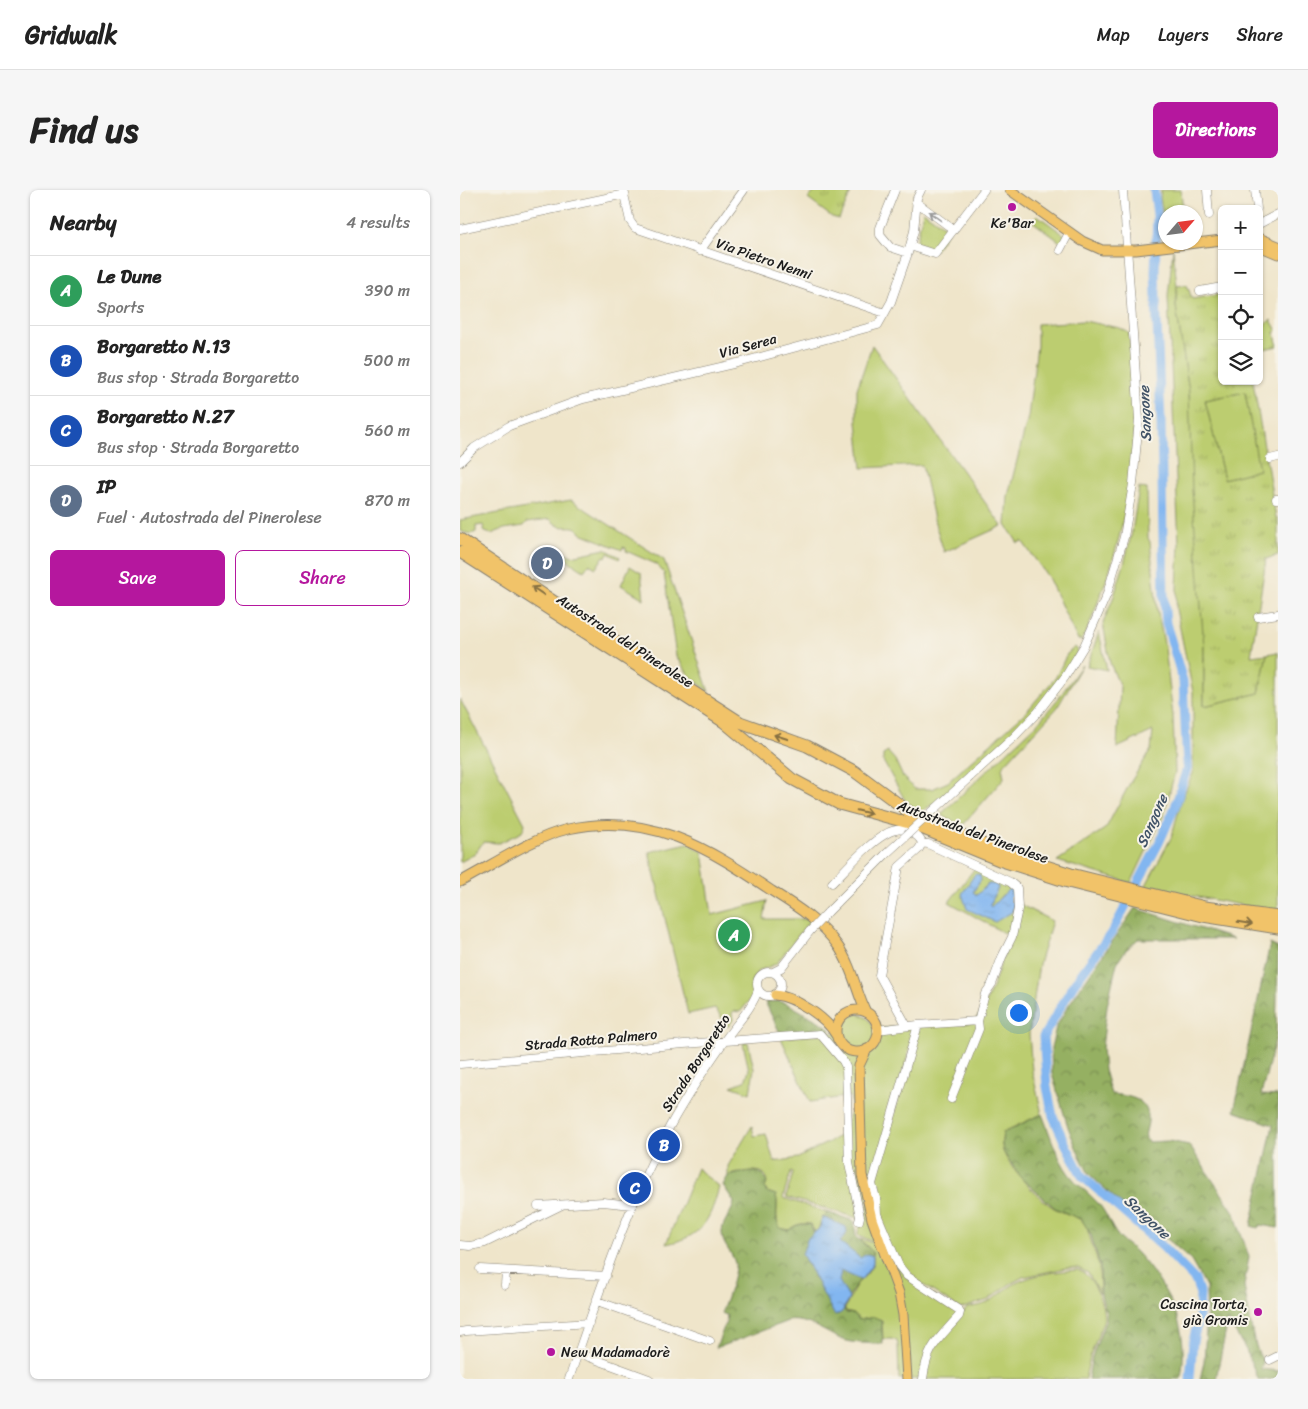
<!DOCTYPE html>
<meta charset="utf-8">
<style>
:root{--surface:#fff;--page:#f6f6f6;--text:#222;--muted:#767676;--line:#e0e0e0;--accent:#b5179e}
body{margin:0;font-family:Sriracha,sans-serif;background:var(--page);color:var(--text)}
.controls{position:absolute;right:15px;top:15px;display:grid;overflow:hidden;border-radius:8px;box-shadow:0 1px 4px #0004}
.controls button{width:45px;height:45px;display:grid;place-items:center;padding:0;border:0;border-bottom:1px solid var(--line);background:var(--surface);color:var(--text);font:25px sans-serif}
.compass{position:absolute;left:698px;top:15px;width:45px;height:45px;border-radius:50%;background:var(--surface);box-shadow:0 1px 4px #0004;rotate:62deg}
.you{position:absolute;left:558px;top:822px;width:18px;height:18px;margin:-12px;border:4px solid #fff;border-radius:50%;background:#1a73e8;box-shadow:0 0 0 8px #1a73e833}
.badge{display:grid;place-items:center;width:32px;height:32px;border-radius:50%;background:var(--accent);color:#fff;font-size:16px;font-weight:700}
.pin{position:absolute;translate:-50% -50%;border:2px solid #fff;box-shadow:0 1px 5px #0006}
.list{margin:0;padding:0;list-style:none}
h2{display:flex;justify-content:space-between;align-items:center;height:65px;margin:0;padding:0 20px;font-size:21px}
h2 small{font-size:16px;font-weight:400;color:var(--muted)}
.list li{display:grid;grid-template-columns:32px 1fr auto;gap:15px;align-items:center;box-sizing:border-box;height:70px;padding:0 20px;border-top:1px solid var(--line)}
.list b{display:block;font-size:19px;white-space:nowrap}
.list p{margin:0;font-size:16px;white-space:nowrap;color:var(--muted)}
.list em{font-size:16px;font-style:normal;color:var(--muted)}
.actions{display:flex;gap:10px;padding:15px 20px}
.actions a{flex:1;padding:11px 0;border:1px solid var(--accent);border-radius:8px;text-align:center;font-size:18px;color:var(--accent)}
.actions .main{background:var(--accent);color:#fff}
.icon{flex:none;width:28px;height:28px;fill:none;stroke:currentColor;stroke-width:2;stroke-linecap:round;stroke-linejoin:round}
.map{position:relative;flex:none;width:818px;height:1189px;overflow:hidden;border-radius:8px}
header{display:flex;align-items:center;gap:30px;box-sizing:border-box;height:70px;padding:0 25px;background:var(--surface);border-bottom:1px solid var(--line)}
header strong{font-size:24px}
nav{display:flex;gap:28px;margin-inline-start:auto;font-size:18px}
.intro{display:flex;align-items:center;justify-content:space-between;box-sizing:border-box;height:120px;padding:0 30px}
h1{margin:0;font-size:35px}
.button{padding:12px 22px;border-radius:8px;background:var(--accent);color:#fff;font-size:18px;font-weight:700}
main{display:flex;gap:30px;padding:0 30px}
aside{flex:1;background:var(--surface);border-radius:8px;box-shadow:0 1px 4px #0004}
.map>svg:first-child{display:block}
</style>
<header>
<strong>Gridwalk</strong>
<nav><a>Map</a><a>Layers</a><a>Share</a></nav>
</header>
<div class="intro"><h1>Find us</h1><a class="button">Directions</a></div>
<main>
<aside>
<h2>Nearby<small>4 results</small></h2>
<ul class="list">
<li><span class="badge" style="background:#2e9e5b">A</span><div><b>Le Dune</b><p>Sports</p></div><em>390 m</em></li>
<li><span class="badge" style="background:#1a4fb4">B</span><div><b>Borgaretto N.13</b><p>Bus stop · Strada Borgaretto</p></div><em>500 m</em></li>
<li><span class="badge" style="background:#1a4fb4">C</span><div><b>Borgaretto N.27</b><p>Bus stop · Strada Borgaretto</p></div><em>560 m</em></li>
<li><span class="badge" style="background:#5c6f8a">D</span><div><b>IP</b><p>Fuel · Autostrada del Pinerolese</p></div><em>870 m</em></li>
</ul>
<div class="actions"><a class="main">Save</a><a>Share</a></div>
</aside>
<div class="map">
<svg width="818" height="1189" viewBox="0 0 818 1189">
<defs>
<pattern id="forest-crowns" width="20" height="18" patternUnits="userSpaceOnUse" patternTransform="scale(1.25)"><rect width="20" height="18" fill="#95b062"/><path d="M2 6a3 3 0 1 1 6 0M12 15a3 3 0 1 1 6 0" fill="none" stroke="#798e50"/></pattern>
<pattern id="park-tufts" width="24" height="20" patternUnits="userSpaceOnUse" patternTransform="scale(1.25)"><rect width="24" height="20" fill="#bccd6f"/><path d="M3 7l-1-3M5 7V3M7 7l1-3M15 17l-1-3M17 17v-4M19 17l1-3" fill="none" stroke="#a1af60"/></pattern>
<pattern id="water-ripples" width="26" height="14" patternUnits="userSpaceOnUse" patternTransform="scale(1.25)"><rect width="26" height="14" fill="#82b6f0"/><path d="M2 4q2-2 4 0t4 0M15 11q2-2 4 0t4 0" fill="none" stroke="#709ccd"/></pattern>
</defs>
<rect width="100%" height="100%" fill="#f7f3e8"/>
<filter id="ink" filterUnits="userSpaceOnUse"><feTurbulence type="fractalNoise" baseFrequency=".02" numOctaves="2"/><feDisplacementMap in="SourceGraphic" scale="10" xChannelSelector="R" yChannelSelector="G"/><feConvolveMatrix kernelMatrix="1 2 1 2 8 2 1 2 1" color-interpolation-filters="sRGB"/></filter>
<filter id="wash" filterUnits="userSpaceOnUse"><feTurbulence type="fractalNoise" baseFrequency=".0096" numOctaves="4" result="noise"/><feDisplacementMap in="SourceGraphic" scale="20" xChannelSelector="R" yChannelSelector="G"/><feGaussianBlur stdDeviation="1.12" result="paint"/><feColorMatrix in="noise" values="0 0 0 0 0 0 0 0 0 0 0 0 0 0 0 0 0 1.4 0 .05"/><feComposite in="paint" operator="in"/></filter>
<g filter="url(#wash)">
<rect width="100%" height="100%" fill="#efe5ca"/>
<path fill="#bccd6f" stroke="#6c7446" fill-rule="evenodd" d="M701 0H721L723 22H706L705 37 700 8Z
M463 21 489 40 475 60 456 54Z
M577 25 606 46 603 54 572 31Z
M713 59 717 96 716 116 729 201 744 456V516L799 503 807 464 818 462V722L685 697 711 648 722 609 733 583V502L716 419 719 355 708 106Z
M624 131 660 138 669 143C671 163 673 183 674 204 676 272 665 346 639 409 634 423 629 438 621 451L617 449 588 387 562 351 558 353 546 335 548 306 568 227 577 156V134Z
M412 155 542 336 484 362 475 333 462 275 402 278 397 232V199Z
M785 202 800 280 764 289 745 210Z
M679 298 687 299 688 348 690 352 697 419 705 458 713 526 715 582 704 624 671 693 597 671 646 638 670 593 691 560 693 541 657 558 660 497 650 473 643 433 654 406 664 374 672 342Z
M111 310 204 370 249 502 228 484 216 466 204 383 196 374 166 361V358L163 357 162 360 121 343C114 332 106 340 97 335 94 333 92 331 90 329L67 332 64 336 44 339 31 344 25 342 23 335 16 336V342C11 345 5 343 0 341V330Z
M145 359 160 367 159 369 148 363 146 367 144 366 136 378 129 374 124 381 99 365 101 361 112 366Z
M170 376 181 383 184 409 161 395Z
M639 442 647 480 627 476Z
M615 457 618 460 614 469 577 519 556 541 475 613 459 623 446 612 423 571V565L428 562 435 570 443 587 455 599H472L488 592 567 521 596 487 607 464Z
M622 475 597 518 542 577 544 588 503 635 480 625 577 534 598 509Z
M0 509 65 634 62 642 39 653 23 652 15 664 0 672Z
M228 653 243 662 252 725 307 711 304 729H351L316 774 298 781 292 790 295 804 280 822 274 821 272 823 273 830 268 837 255 818 228 824 189 662Z
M515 678 543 691 556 702 551 747 489 712ZM521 690 513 702 518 705 528 694 538 698 530 715 531 718 543 704 535 732 502 704Z
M559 714 592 731 579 774 569 844 572 881 582 924 543 942C542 949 541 955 543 961 549 978 580 1011 596 1019 607 1025 618 1025 626 1035L639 1076 640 1104 628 1083 618 1078H606L563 1087 550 1094 528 1110 500 1119 448 1085 426 1055 401 1047 398 1045V1041L404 1028 460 836 513 833C533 810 549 745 559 714Z
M397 824C406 825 411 830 414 839L447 836 455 840 401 1029 326 1007 333 983 331 982 323 1008 369 1023C359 1025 362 1036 356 1042L354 1040 350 1034C342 1033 335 1034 329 1040L320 1038C314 1028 319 1016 316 1005L307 1002 305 998 307 993C307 990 307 987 305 985 300 977 275 983 268 986V976L292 936 294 946 306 944 314 972 338 968 382 945 392 917 390 906 350 912 321 848 380 842C382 832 386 826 397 824Z
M288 852 294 879 290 903 271 896 285 891 289 880 283 853Z
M237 978 259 997C250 1031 242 1047 206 1054Z
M400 1049 422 1055 446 1087 499 1123 469 1158 462 1189H439L438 1155 437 1151 432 1149H423L422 1130 414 1127 399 1130 394 1124 386 1122 385 1119 396 1095 407 1084 413 1074 412 1061Z
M618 1080C634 1085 644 1114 644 1129L630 1167 625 1189H465L469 1165 507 1118C515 1116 523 1116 530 1111 539 1106 546 1098 556 1093 574 1084 598 1081 618 1080Z"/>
<path fill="url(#forest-crowns)" stroke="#58663f" d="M675 718 773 749H678L665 761 657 773 647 816 642 858 644 880 651 904C669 906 690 908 688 932 687 940 683 945 688 952L709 951 729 955 774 1022 789 1067 784 1096 793 1146 798 1162 803 1171 801 1179 818 1181V1189H798L786 1160 768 1130 756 1189H740L744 1172 747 1123 746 1097 730 1069 712 1053 660 1013 629 984 618 962 608 937 592 884 591 858 596 837 608 816Z
M810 754 818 758 816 846 801 905 818 906V1038L800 1035 798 1038 791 1036 813 935 774 921Z
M319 811 330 815 367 836 371 841 321 845 305 812Z
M582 924C590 944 596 966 609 984 617 995 629 1003 638 1013 647 1023 650 1036 658 1046 663 1052 670 1056 675 1061 699 1087 722 1122 723 1158 724 1169 722 1179 721 1189H628L632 1167 646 1129V1123L641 1105 640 1076 631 1045 622 1030 595 1018 562 989 544 963 542 954 543 943Z
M290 981C300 982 304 983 307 993L305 998 306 1002 316 1005C319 1017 313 1028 320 1038L329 1040C335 1035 342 1033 350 1035L353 1041 357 1042 360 1038 362 1027 369 1023 394 1031 396 1047 412 1061C417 1078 403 1085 395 1096 390 1103 387 1111 384 1119L386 1123 394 1124 399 1130 414 1127 421 1130 423 1154C410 1153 396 1154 383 1150 365 1143 348 1128 328 1131L256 1158 266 1132 267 1125 261 1123C265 1115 277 1080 275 1073 272 1061 261 1055 262 1041 263 1030 273 1022 274 1012L263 995 268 986Z"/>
<path fill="url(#park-tufts)" stroke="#6c7446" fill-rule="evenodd" d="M356 0H392L379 29 372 27 348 9Z
M727 95 732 109 762 104V191H793L816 328H818V365L806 369 791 466 807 464 799 503 744 516V456L732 300 729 201 716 116 717 96ZM785 202 799 280 764 289 745 210Z
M811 130 817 141 814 142 818 156 799 160V138Z"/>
<path fill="url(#water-ripples)" stroke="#4f6986" d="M515 684 520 685 521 690 513 702 517 705 528 694H536L538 698 530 715 531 717 550 698 555 710 552 722 535 732 507 719 502 704Z
M362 1027 386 1037 387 1043 380 1052 400 1068 407 1064 413 1066V1074L401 1090 381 1081 379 1091 389 1108 382 1122 375 1126 342 1064 348 1048 360 1038Z"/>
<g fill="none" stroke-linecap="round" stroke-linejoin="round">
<path stroke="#82b6f0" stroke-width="9" d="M694 0 697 25 695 82 701 231 704 408 706 433 723 491 727 578 715 617 699 653 652 742 614 794 583 847 587 897 593 926 604 951 622 986 703 1057 735 1090 740 1104 739 1126 733 1151 730 1189"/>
</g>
</g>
<g filter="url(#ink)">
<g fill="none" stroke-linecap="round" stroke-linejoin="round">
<defs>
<path id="minor" d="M163 0 170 31 175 38 425 123
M435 0 420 38V45L430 57 448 63
M747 0 749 25
M795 0 797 19
M456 12 494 40
M799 34 818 24
M0 39 165 4
M450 56 475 64 524 0
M600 60 609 43
M240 61 284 0
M740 101 762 97
M810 269 818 267
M0 272 14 258 49 236 123 209 278 173 418 135 431 112 448 63 454 41 457 8 461 0
M816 309H818
M798 427 818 424
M510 587 554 547 578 522 605 487 624 456 647 404 664 347 673 294 679 229 663 0
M462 653 468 654 550 692 557 698 558 719 552 747 542 767 532 794 525 804 518 831
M372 693C386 679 417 643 436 640 440 639 447 641 451 643 457 645 460 648 462 653L459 659 439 677 419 785 447 836
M367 723 426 664
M297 794a12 12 0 1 1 24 0a12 12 0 1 1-24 0Z
M313 782 321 778 350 741
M458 835 412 994 416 1008 417 1024 439 1076 447 1086 499 1120 500 1122 499 1126C478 1150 467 1156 463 1189
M417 840 458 835 518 831 519 839 491 909
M0 874 224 854 360 844 383 871 386 877 389 973 400 1027 399 1031
M78 1016 143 1012 172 1015
M0 1055 10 1056 25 1053 102 1015
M20 1079 146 1086
M45 1095 46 1081
M137 1111 250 1151
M0 1142 6 1141 129 1133
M118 1163 189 1189
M810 1170 818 1166
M109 1189C139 1103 167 1016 210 936 226 907 244 880 263 853 274 836 292 819 298 800"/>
<path id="major" d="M550 0 622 51 642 60H676L762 50
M799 48 818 56
M799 56 818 64
M0 692C32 675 74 647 108 639 189 621 248 658 312 701 336 716 361 732 378 756 392 776 396 801 406 822
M315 805C335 807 366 827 376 845
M376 841a21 21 0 1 1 42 0a21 21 0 1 1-42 0Z
M407 859 399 876 402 985 412 1029 439 1103 443 1125 447 1189"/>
<path id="highway" d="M0 349 108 421 280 532 347 556 394 581 456 627 542 662 611 684 745 717 818 727
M0 362 264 532 332 589 379 614 449 633 539 670 608 692 743 726 818 738"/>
</defs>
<use href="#minor" stroke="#868073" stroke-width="9"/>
<use href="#major" stroke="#868073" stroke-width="11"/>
<use href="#highway" stroke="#868073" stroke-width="13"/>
<use href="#minor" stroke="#fff" stroke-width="8"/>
<use href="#major" stroke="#f1c369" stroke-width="9"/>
<use href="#highway" stroke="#f1c369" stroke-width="11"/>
<defs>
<path id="minor-bridge" d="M426 664 510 587
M350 741 367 723"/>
</defs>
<use href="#minor-bridge" stroke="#868073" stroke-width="9" stroke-linecap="butt"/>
<use href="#minor-bridge" stroke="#fff" stroke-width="8"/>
</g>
<defs><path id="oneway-shaft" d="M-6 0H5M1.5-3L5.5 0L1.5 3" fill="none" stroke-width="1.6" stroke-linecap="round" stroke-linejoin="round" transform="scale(1.25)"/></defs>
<use stroke="#999" href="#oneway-shaft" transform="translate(475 26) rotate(-144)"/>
<g stroke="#867042">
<use href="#oneway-shaft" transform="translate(78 401) rotate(-146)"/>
<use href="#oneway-shaft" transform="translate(321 547) rotate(-162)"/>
<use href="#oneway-shaft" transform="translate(404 622) rotate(13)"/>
<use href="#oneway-shaft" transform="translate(785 733) rotate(9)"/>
</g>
</g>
<g fill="#b5179e" stroke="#f7f3e8" stroke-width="2">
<circle cx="552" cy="17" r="5"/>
<circle cx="798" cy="1122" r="5"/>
<circle cx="91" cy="1162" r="5"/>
</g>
<g text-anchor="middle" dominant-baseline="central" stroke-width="4" stroke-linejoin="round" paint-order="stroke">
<g font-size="14" fill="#1c1c1c" stroke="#f7f3e8">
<text x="552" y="33">Ke'Bar</text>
<text x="788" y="1114" text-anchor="end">Cascina Torta,<tspan x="788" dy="16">già Gromis</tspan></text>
<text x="101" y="1162" text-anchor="start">New Madamadorè</text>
</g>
<g font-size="14" fill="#1c1c1c" stroke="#f7f3e8">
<text transform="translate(304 69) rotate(19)">Via Pietro Nenni</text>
<text transform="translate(288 156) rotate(-15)">Via Serea</text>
<text transform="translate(165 451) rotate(33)">Autostrada del Pinerolese</text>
<text transform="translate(513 642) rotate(20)">Autostrada del Pinerolese</text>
<text transform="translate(131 850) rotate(-5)">Strada Rotta Palmero</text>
<text transform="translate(236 873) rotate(-57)">Strada Borgaretto</text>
</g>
<g font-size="15" font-style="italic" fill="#405266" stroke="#f7f3e8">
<text transform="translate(685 224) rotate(-92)">Sangone</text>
<text transform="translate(692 631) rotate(-66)">Sangone</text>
<text transform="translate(687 1027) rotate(43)">Sangone</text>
</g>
</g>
</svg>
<div class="controls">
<button>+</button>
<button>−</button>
<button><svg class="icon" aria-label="locate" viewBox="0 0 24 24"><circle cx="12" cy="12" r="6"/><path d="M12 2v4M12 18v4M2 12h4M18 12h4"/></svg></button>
<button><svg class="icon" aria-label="layers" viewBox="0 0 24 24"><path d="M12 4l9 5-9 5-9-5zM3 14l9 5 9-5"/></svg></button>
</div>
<svg class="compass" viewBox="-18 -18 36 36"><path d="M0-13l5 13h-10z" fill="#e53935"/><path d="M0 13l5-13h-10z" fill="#767676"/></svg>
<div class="you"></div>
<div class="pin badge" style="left:274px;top:745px;background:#2e9e5b">A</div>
<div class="pin badge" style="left:204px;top:955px;background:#1a4fb4">B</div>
<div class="pin badge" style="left:175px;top:998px;background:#1a4fb4">C</div>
<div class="pin badge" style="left:87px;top:373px;background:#5c6f8a">D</div>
</div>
</main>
